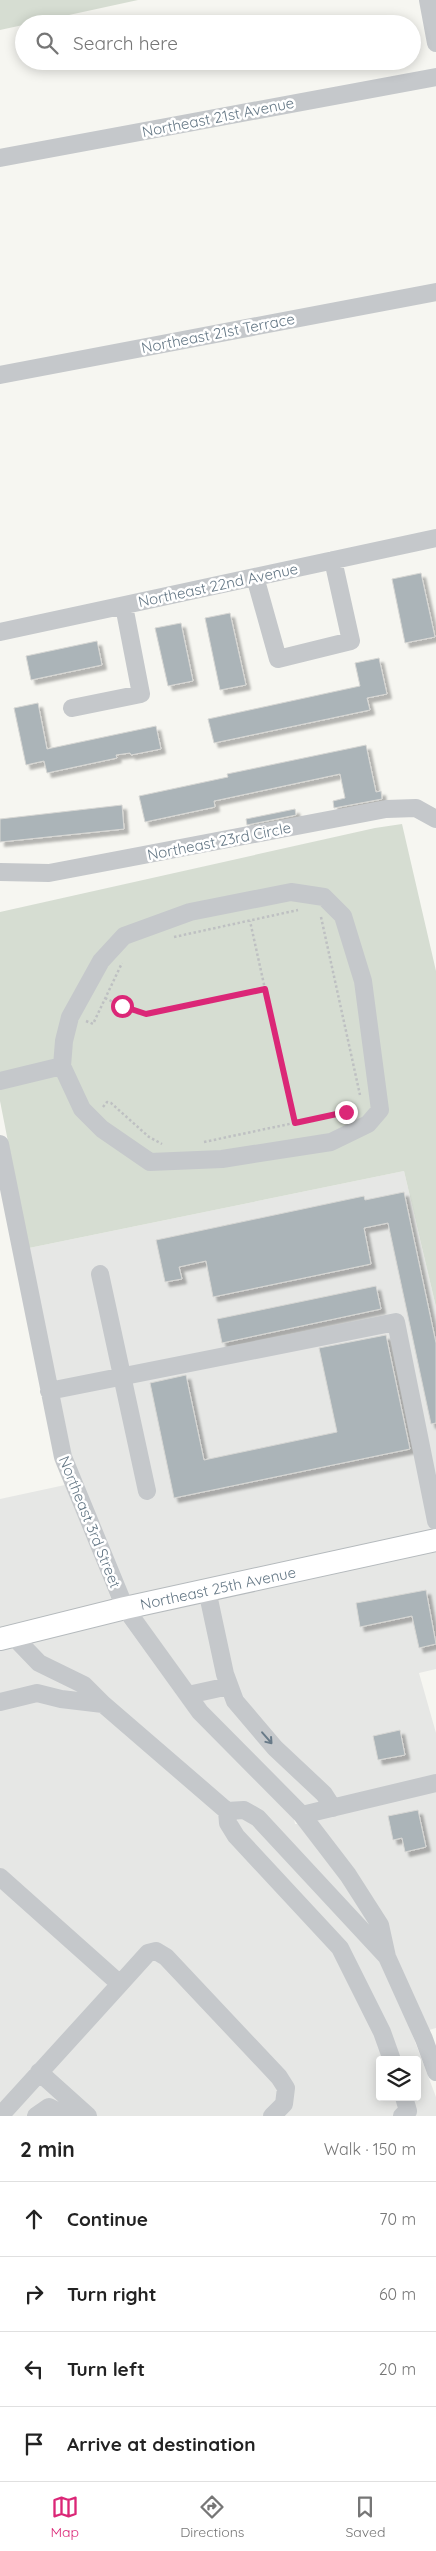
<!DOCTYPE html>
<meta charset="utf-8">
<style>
:root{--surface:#fff;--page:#f6f6f6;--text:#222;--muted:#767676;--line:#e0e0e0;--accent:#db2777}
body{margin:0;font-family:Quicksand,sans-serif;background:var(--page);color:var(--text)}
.controls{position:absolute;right:15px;bottom:15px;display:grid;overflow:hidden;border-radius:5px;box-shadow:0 2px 12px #0003}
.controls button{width:45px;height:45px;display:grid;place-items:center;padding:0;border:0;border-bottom:1px solid var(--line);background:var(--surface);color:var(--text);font:25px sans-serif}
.stop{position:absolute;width:15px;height:15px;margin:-11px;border:4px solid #db2777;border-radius:50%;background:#fff}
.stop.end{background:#db2777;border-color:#fff;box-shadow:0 1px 5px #0008}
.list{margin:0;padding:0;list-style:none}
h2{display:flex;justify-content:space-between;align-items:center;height:65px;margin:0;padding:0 20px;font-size:21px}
h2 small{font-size:16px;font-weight:400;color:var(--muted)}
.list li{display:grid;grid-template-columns:32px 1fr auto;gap:15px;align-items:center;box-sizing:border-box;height:75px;padding:0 20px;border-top:1px solid var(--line)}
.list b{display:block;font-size:19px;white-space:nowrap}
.list em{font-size:16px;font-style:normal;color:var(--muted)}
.icon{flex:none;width:28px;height:28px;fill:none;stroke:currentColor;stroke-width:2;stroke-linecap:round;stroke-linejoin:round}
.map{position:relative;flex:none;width:436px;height:2116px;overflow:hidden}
.search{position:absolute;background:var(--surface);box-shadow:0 2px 12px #0003;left:15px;right:15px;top:15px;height:55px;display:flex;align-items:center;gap:12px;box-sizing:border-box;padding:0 18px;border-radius:28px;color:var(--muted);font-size:19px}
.sheet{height:365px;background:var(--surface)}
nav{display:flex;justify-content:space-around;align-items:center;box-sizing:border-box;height:70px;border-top:1px solid var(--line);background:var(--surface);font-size:14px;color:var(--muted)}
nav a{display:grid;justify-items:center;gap:2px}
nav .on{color:var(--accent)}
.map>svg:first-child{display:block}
</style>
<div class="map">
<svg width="436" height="2116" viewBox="0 0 436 2116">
<defs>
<filter id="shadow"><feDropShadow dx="4.5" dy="4.5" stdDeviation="1" flood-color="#0004"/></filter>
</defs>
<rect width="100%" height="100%" fill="#f6f6f1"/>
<path fill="#e6e7e5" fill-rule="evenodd" d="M404 1171 436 1307V1532L130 1599 71 1454 29 1248Z
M65 1485 113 1603 0 1631V1499Z
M436 1548V1669L419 1673 436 1733V1776L305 1807 207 1707 139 1613Z
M121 1618 193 1717 294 1819 295 1824H298L341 1879 372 1928 436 2097V2116H0V1646ZM380 2060H417V2097H380Z
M436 1791V2028L429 2030 316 1819Z"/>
<path fill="#d6ddd2" d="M0 0H138L0 30Z
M402 824 436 971V1307L404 1171 29 1248 0 1101V912L375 828Z"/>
<path fill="#abb4b8" stroke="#d7d7d4" filter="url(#shadow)" d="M421 573 435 637 405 643 392 579Z
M230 613 246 685 220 690 205 618Z
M181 623 193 681 168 686 155 628Z
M97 641 102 665 31 680 26 656Z
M379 658 387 694 367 698 370 710 214 743 208 719 360 686 355 663Z
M38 703 47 749 156 726 161 749 131 755 130 753 116 755 117 758 47 773 44 761 26 765 14 708Z
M366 745 376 792 381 791 382 799 334 808 333 801 345 798 340 774 214 801 215 807 145 822 139 796 228 777 227 774Z
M122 805 124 829 0 842V819Z
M295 809 296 815 247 825 246 819Z
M404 1192 436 1343V1423L431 1424 388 1223 364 1228 371 1264 213 1297 206 1261 179 1267 182 1279 165 1282 156 1240 364 1196 365 1200Z
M376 1286 381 1309 222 1343 217 1319Z
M386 1335 410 1449 174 1498 150 1383 186 1375 204 1460 337 1432 319 1348Z
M426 1590 436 1644 419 1648 412 1616 360 1627 356 1603Z
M400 1730 405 1755 378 1760 373 1736Z
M418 1810 426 1847 405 1852 402 1838 393 1840 388 1816Z"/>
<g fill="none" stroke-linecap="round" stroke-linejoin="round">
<defs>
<path id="major" d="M0 1639 125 1608 436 1540"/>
</defs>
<use href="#major" stroke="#b5babd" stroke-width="24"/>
<path stroke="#bec0c2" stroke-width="2.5" stroke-dasharray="2.5 2.5" stroke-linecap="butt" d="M321 917 360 1095
M174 937 298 910
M265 989 295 1123
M105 998 136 1013 146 1014 265 989 250 921
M86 1021 93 1024 122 963
M103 1107 107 1102 111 1103 149 1137 162 1144
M204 1142 360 1109"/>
<path stroke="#c5c8cb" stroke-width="18" d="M428 0 436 43
M0 158 436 77
M0 375 436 292
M255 577 278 659 351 641 333 560
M0 632 436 538
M72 708 141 694 124 606
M0 872 49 873 386 809 416 808 436 819
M291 892 324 897 343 916 363 981 380 1110 368 1124 331 1142 222 1159 150 1162 102 1129 82 1109 62 1066 64 1041 70 1017 101 961 124 936 190 912Z
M0 1081 62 1066
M0 1144 63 1457 125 1608 200 1712 302 1815 348 1875 380 1925 387 1957 424 2039 436 2072
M100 1274 147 1491
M49 1391 396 1322 436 1521
M207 1590 225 1674 235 1701 275 1748 324 1794 333 1808
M13 1636 39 1663 84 1685 103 1704
M188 1695 229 1686
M0 1702 37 1693 61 1699 103 1704 227 1811
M302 1815 436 1783
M0 1877 120 1984 0 2116
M387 1957 258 1818 244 1810 227 1811 228 1823 236 1836 340 1948 382 2032 392 2060
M120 1984 148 1953 156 1951 166 1957 279 2077 286 2088 284 2104 272 2116
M39 2072 88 2116
M36 2116 49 2107 67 2116
M402 2116 408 2111 404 2097"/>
<use href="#major" stroke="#fff" stroke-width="22"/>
</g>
<defs><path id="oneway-shaft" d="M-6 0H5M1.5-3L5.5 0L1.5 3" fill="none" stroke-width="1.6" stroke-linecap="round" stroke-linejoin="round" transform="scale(1.25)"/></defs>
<use stroke="#687a88" href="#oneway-shaft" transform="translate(267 1738) rotate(49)"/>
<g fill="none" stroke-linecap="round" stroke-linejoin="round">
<path stroke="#db2777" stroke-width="6" d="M122 1006 146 1014 265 989 295 1123 346 1112"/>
</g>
<g text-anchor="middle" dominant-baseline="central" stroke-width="5" stroke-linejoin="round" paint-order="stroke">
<g font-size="15" fill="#637684" stroke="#fff">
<text transform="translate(218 117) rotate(-11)">Northeast 21st Avenue</text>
<text transform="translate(218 333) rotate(-11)">Northeast 21st Terrace</text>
<text transform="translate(218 585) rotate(-12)">Northeast 22nd Avenue</text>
<text transform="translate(219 841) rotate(-11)">Northeast 23rd Circle</text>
<text transform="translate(90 1522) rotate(68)">Northeast 3rd Street</text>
<text transform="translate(218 1588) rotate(-12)">Northeast 25th Avenue</text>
</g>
</g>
</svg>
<div class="controls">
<button><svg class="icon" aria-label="layers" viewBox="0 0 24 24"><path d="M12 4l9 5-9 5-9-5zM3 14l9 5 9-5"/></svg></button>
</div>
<div class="stop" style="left:122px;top:1006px"></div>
<div class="stop end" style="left:346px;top:1112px"></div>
<div class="search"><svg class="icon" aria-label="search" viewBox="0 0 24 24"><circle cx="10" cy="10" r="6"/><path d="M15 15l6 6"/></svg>Search here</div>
</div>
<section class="sheet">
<h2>2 min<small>Walk · 150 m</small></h2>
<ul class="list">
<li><svg class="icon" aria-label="ahead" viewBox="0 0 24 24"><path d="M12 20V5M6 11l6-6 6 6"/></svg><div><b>Continue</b></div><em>70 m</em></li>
<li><svg class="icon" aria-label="right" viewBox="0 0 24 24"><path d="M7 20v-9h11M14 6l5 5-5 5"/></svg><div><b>Turn right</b></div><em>60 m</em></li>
<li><svg class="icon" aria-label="left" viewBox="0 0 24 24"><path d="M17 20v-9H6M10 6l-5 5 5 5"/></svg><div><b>Turn left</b></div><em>20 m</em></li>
<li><svg class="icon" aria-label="arrive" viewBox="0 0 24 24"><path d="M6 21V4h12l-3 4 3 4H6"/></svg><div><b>Arrive at destination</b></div></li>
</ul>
</section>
<nav>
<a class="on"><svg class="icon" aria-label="map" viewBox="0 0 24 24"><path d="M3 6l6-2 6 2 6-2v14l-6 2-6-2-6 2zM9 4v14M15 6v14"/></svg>Map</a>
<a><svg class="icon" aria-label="directions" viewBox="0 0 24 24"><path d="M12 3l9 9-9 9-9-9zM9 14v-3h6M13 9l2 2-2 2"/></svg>Directions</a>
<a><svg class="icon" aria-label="saved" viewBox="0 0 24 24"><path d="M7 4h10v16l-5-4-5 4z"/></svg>Saved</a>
</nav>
